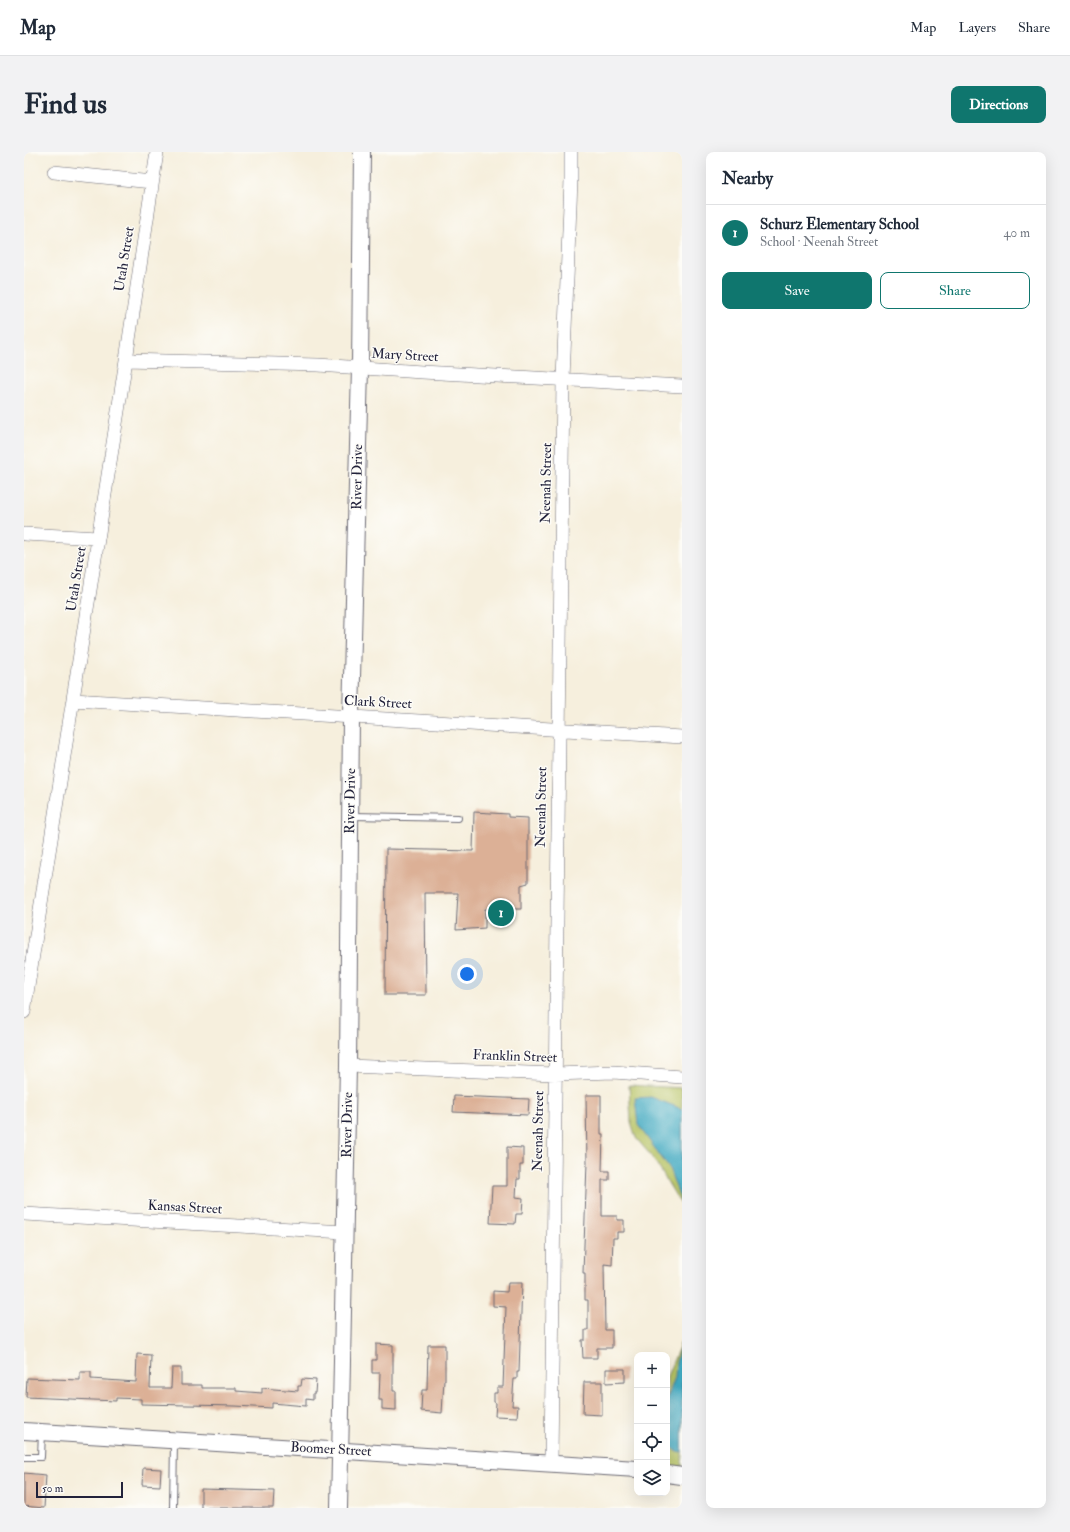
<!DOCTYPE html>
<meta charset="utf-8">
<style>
:root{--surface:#fff;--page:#f2f2f3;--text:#1f2937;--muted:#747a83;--line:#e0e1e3;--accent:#0f766e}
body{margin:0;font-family:"IM FELL Double Pica",serif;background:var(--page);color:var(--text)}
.controls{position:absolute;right:12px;bottom:12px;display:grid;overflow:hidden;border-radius:8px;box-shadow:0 4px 16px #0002}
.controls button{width:36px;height:36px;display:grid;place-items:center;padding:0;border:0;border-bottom:1px solid var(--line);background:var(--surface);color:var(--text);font:20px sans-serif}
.scale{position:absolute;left:12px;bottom:10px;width:87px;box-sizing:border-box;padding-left:4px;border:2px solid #22223b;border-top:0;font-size:11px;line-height:14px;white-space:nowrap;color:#22223b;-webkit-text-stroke:3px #fdfcf7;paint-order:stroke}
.you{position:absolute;left:443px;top:822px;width:14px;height:14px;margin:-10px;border:3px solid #fff;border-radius:50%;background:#1a73e8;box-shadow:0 0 0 6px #1a73e833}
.badge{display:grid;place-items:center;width:26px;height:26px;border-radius:50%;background:var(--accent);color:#fff;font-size:13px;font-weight:700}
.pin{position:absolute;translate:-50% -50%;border:2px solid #fff;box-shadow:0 1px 4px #0006}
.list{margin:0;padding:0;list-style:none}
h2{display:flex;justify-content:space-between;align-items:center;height:52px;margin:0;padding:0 16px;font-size:17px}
h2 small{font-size:13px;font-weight:400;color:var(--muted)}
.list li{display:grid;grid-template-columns:26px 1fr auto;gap:12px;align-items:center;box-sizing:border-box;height:56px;padding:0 16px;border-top:1px solid var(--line)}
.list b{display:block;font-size:15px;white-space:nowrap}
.list p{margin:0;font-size:13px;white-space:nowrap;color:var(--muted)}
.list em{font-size:13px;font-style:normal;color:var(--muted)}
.actions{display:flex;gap:8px;padding:12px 16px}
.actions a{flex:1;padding:9px 0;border:1px solid var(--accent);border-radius:8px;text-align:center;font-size:14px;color:var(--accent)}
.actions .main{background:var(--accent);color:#fff}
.icon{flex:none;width:22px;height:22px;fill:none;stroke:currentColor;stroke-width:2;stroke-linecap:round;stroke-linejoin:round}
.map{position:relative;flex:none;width:658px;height:1356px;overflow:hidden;border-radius:8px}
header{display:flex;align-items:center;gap:24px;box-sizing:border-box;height:56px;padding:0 20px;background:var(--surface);border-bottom:1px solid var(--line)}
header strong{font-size:19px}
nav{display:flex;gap:22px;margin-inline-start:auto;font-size:14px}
.intro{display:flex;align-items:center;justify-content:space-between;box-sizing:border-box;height:96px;padding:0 24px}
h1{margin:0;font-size:28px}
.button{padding:10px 18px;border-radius:8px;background:var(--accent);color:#fff;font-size:14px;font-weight:700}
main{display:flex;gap:24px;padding:0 24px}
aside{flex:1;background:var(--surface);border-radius:8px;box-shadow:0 4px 16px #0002}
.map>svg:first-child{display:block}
</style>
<header>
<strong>Map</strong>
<nav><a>Map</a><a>Layers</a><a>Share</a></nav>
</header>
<div class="intro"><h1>Find us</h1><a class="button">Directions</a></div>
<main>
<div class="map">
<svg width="658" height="1356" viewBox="0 0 658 1356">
<rect width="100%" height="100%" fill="#fdfcf7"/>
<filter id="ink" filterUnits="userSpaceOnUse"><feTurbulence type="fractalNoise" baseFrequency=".025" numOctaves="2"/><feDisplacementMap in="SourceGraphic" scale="8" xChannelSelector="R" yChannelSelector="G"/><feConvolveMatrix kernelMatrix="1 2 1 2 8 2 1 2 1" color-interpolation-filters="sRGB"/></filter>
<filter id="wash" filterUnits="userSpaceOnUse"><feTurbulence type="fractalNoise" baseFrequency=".012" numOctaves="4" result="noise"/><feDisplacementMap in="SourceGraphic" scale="16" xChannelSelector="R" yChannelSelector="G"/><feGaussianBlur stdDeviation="0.9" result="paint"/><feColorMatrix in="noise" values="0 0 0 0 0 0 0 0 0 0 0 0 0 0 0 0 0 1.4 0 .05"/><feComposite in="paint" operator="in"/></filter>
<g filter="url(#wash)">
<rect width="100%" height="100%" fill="#f6efdd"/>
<path fill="#b6c264" stroke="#6c7250" d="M605 933 658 936V1054L629 1006 612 986 607 970Z
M658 1188V1318L643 1316V1224Z"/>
<path fill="#41a9c1" stroke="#32667e" d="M627 945 658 957V1052L645 1016 614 973 611 946Z
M658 1188V1300L651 1299 643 1288V1247L651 1225 652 1210Z"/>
<g id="blocks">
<path fill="#dcb096" d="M450 660 484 662V665L504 666V731L497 733V757H461V776L432 778 434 741H401L402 843H361L362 697 449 699Z
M562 943H577V982H579L578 1019H585V1028H578V1064H593V1068H600V1080H593V1086H589L588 1113 580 1112 581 1178H588V1196H573V1206H559L558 1188H561V1178H564V1148H561V1121H559L563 1011Z
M430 944 505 947 504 963 429 960Z
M483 995 499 996V1013H496V1027H493L492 1045 499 1046 498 1062H492L491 1072 466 1071 468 1034H483Z
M484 1131H498L495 1220H493V1227H490L488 1254H494L493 1265 471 1264 472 1251 470 1250V1241H473V1235H479L482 1155 469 1154V1139L483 1140Z
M352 1192 369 1193V1239H372V1258L358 1257V1248H355L356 1221H348V1208H352Z
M404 1193H421V1228H420L418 1261 397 1259 398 1238H403Z
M113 1202 127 1203 126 1236H147L148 1216H157V1233H178V1236H212V1239L238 1241V1236L274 1239V1234H277L278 1227 292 1228 291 1241H289V1248L282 1247V1254L248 1251V1256L211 1254 117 1252V1247L92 1246V1249L2 1245 3 1226 56 1228V1220H67V1227L112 1230Z
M582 1217H601V1230L582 1231Z
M560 1230H578V1263L559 1262Z
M119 1316 137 1317 136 1334 118 1333Z
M0 1321 22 1323 20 1356 0 1354Z
M177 1337 250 1339 249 1356H177Z"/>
</g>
</g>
<g filter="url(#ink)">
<use href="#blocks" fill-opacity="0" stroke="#6c6a74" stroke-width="1"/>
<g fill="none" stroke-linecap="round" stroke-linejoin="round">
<defs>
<path id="service" d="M328 664 434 666
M0 1305H17L18 1280
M149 1356 150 1288"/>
<path id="minor" d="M30 20 128 30
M102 208 294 213 398 220 658 234
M0 382 74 386
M49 548 658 585
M0 860 102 208 133 0
M324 914 531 922 589 920 658 925
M0 1062 321 1080
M527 1311 539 227 547 28V0"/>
<path id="tertiary" d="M0 1279 613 1317
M643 1322 658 1324
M315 1356 324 914 327 564 336 216 338 0"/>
</defs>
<use href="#service" stroke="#6c6a74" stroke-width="8"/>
<use href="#minor" stroke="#6c6a74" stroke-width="14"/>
<use href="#tertiary" stroke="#6c6a74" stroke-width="18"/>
<use href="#service" stroke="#fff" stroke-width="6"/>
<use href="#minor" stroke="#fff" stroke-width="13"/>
<use href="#tertiary" stroke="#fff" stroke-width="16"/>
</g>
</g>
<g text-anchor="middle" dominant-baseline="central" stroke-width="3" stroke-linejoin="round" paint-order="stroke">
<g font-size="14" fill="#22223b" stroke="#fdfcf7">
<text transform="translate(100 107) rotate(-81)">Utah Street</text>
<text transform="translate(381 203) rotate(3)">Mary Street</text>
<text transform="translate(333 325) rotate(-89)">River Drive</text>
<text transform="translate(522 331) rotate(-89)">Neenah Street</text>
<text transform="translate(52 427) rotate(-81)">Utah Street</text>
<text transform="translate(354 550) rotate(3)">Clark Street</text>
<text transform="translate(326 649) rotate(-89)">River Drive</text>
<text transform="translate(517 655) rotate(-89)">Neenah Street</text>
<text transform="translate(491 904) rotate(2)">Franklin Street</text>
<text transform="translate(323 973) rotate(-89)">River Drive</text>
<text transform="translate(514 979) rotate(-89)">Neenah Street</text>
<text transform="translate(161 1055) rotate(3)">Kansas Street</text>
<text transform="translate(307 1297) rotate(3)">Boomer Street</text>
</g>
</g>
</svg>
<div class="controls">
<button>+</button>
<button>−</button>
<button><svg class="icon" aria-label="locate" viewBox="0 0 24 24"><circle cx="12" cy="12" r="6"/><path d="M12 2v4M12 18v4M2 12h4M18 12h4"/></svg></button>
<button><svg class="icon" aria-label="layers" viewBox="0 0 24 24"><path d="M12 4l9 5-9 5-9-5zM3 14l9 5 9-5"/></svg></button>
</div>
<div class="scale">50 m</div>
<div class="you"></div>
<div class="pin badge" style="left:477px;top:761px">1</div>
</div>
<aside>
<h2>Nearby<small></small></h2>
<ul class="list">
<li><span class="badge">1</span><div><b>Schurz Elementary School</b><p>School · Neenah Street</p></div><em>40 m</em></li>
</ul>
<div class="actions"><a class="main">Save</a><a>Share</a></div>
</aside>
</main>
